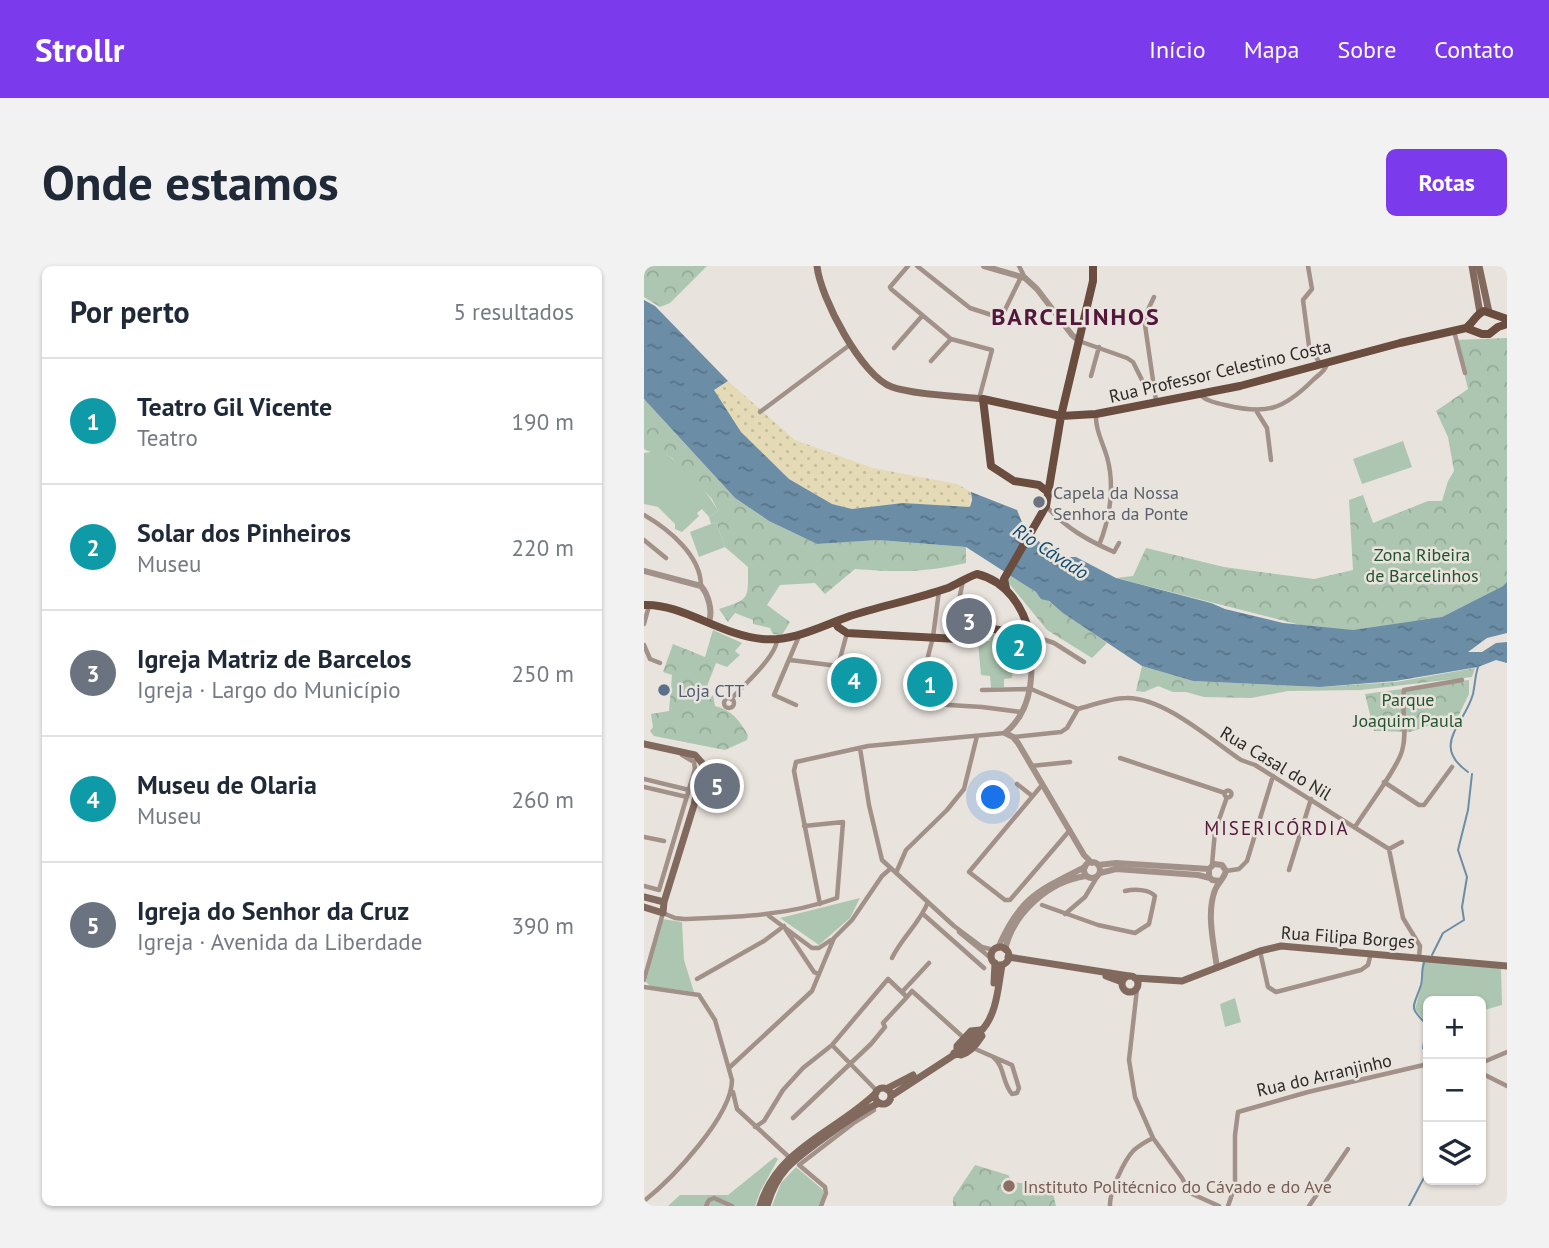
<!DOCTYPE html>
<html lang="pt">
<meta charset="utf-8">
<style>
:root{--surface:#fff;--page:#f2f2f3;--text:#1f2937;--muted:#747a83;--line:#e0e1e3;--accent:#7c3aed}
body{margin:0;font-family:"PT Sans",sans-serif;background:var(--page);color:var(--text)}
.controls{position:absolute;right:21px;bottom:21px;display:grid;overflow:hidden;border-radius:10px;box-shadow:0 2px 5px #0004}
.controls button{width:63px;height:63px;display:grid;place-items:center;padding:0;border:0;border-bottom:2px solid var(--line);background:var(--surface);color:var(--text);font:35px sans-serif}
.you{position:absolute;left:350px;top:532px;width:24px;height:24px;margin:-18px;border:5px solid #fff;border-radius:50%;background:#1a73e8;box-shadow:0 0 0 10px #1a73e833}
.badge{display:grid;place-items:center;width:46px;height:46px;border-radius:50%;background:var(--accent);color:#fff;font-size:23px;font-weight:700}
.pin{position:absolute;translate:-50% -50%;border:4px solid #fff;box-shadow:0 2px 7px #0006}
.list{margin:0;padding:0;list-style:none}
h2{display:flex;justify-content:space-between;align-items:center;height:91px;margin:0;padding:0 28px;font-size:30px}
h2 small{font-size:23px;font-weight:400;color:var(--muted)}
.list li{display:grid;grid-template-columns:46px 1fr auto;gap:21px;align-items:center;box-sizing:border-box;height:126px;padding:0 28px;border-top:2px solid var(--line)}
.list b{display:block;font-size:26px;white-space:nowrap}
.list p{margin:0;font-size:23px;white-space:nowrap;color:var(--muted)}
.list em{font-size:23px;font-style:normal;color:var(--muted)}
.icon{flex:none;width:38px;height:38px;fill:none;stroke:currentColor;stroke-width:2;stroke-linecap:round;stroke-linejoin:round}
.map{position:relative;flex:none;width:863px;height:940px;overflow:hidden;border-radius:10px}
header{display:flex;align-items:center;gap:42px;box-sizing:border-box;height:98px;padding:0 35px;background:var(--accent);color:#fff}
header strong{font-size:33px}
nav{display:flex;gap:38px;margin-inline-start:auto;font-size:24px}
.intro{display:flex;align-items:center;justify-content:space-between;box-sizing:border-box;height:168px;padding:0 42px}
h1{margin:0;font-size:49px}
.button{padding:18px 32px;border-radius:10px;background:var(--accent);color:#fff;font-size:24px;font-weight:700}
main{display:flex;gap:42px;padding:0 42px}
aside{flex:1;background:var(--surface);border-radius:10px;box-shadow:0 2px 5px #0004}
.map>svg:first-child{display:block}
</style>
<header>
<strong>Strollr</strong>
<nav><a>Início</a><a>Mapa</a><a>Sobre</a><a>Contato</a></nav>
</header>
<div class="intro"><h1>Onde estamos</h1><a class="button">Rotas</a></div>
<main>
<aside>
<h2>Por perto<small>5 resultados</small></h2>
<ul class="list">
<li><span class="badge" style="background:#0f9aa8">1</span><div><b>Teatro Gil Vicente</b><p>Teatro</p></div><em>190 m</em></li>
<li><span class="badge" style="background:#0f9aa8">2</span><div><b>Solar dos Pinheiros</b><p>Museu</p></div><em>220 m</em></li>
<li><span class="badge" style="background:#6b7280">3</span><div><b>Igreja Matriz de Barcelos</b><p>Igreja · Largo do Município</p></div><em>250 m</em></li>
<li><span class="badge" style="background:#0f9aa8">4</span><div><b>Museu de Olaria</b><p>Museu</p></div><em>260 m</em></li>
<li><span class="badge" style="background:#6b7280">5</span><div><b>Igreja do Senhor da Cruz</b><p>Igreja · Avenida da Liberdade</p></div><em>390 m</em></li>
</ul>
</aside>
<div class="map">
<svg width="863" height="940" viewBox="0 0 863 940">
<defs>
<pattern id="forest-crowns" width="20" height="18" patternUnits="userSpaceOnUse" patternTransform="scale(1.75)"><rect width="20" height="18" fill="#adc6b1"/><path d="M2 6a3 3 0 1 1 6 0M12 15a3 3 0 1 1 6 0" fill="none" stroke="#95aa98"/></pattern>
<pattern id="sand-dots" width="8" height="8" patternUnits="userSpaceOnUse" patternTransform="scale(1.75)"><rect width="8" height="8" fill="#e4dbb6"/><path d="M2 2h.1M6 6h.1" fill="none" stroke="#c4bc9c" stroke-width="1.8" stroke-linecap="round"/></pattern>
<pattern id="water-ripples" width="26" height="14" patternUnits="userSpaceOnUse" patternTransform="scale(1.75)"><rect width="26" height="14" fill="#6b8da6"/><path d="M2 4q2-2 4 0t4 0M15 11q2-2 4 0t4 0" fill="none" stroke="#587387"/></pattern>
</defs>
<rect width="100%" height="100%" fill="#e9e3dd"/>
<path fill="#adc6b1" d="M759 175 768 201 718 218 709 193Z
M14 185C34 191 65 227 74 245L65 251 58 243 53 247 55 250 38 266 31 263V258L14 241 0 238V187Z
M72 256 81 281 55 291 46 266Z
M347 368 358 370 356 374 361 377V390L375 393 379 374 382 377 381 397 370 399 368 412 360 413V421L347 422 346 410 337 409 334 376 346 375Z
M216 632 206 652 175 679 136 652Z
M18 653 38 656 40 694 50 726 6 720 2 716Z
M778 694 857 702 858 739 837 745V735H784V759L771 743 779 714Z
M591 732 597 756 581 761 576 738Z
M131 891 134 893 116 926 111 940H24L36 929H84Z
M152 901 179 924 180 929 175 940H128L137 917Z"/>
<path fill="url(#forest-crowns)" d="M0 0H63L26 37 16 41 0 31Z
M863 72V317L859 320 798 351 711 373 472 312 489 310 502 282 580 301 670 313 709 304 705 234 719 229 729 257 784 235H798L804 215 810 205 804 171 792 145 824 123 812 74Z
M0 133 91 232 125 255 173 278 234 274 322 281V297C279 307 254 306 211 303L181 328 171 317 136 319 123 339 146 356 138 369 129 368 126 362 109 358V354L91 347 84 356 75 343C106 333 104 334 104 301L81 281 72 256 67 258 65 251 74 245 68 233 28 192C18 186 7 188 0 183Z
M365 308C399 330 429 354 463 377L448 392 403 364 363 315Z
M69 364 98 377 91 385 96 389 83 401 72 397 60 428 67 431 69 429 71 440C88 444 96 455 104 469L103 474 81 484 10 470 6 465 9 461 7 448 25 445 28 409 19 406 29 378 61 391Z
M498 400 549 415 676 421 752 416 831 402 828 411 717 424 644 425 607 432 560 431 542 426H529L514 420 500 426 492 425Z
M825 414V428L809 461 793 457 766 466 730 465 721 428Z
M331 899 364 909 369 916 385 918 403 915 407 918 412 940H309V932Z"/>
<path fill="url(#sand-dots)" d="M84 115 151 174 229 202 313 218 327 226 326 241 259 237 208 243 188 238 145 213 97 166 69 124Z"/>
<path fill="url(#water-ripples)" d="M0 34 11 40 84 115 70 124 97 166 145 213 188 238 208 243 259 237 326 241 328 234 327 226 373 244 382 266 416 291H432L472 312 567 337 581 343 639 357 709 364 798 351 859 320 863 316V367L843 372 824 386H838L852 377 863 376V397L852 394 834 401 751 415 676 421 549 415 498 400 419 347 405 335 397 333 392 326 322 281 234 274 173 278 125 255 91 232 0 133Z"/>
<g fill="none" stroke-linecap="round" stroke-linejoin="round">
<path stroke="#6b8da6" stroke-width="2" d="M824 506C786 479 821 458 829 428 831 419 831 410 834 401
M788 689 799 667 820 654 818 641 823 611 814 584 824 544 828 508
M780 697C777 704 779 712 777 719 769 743 764 740 783 759L779 782 784 787
M765 940 784 904"/>
<path stroke="#a29189" stroke-width="4.5" d="M264 0 246 21 247 23 307 73 287 95
M273 0 326 42 357 52 377 11
M375 0 381 12
M664 0 668 23 659 34 665 80 677 99
M510 31 502 48 501 59 512 135
M810 65 821 107
M307 73 348 84 335 133
M435 75 483 92 489 96 500 118 502 121 509 120
M250 82 278 50
M447 110 455 81
M556 129C563 135 572 137 581 139 622 149 639 144 669 114 675 108 681 106 683 98
M116 146 207 78
M613 146 623 162 627 194
M452 148C451 163 459 177 463 191 471 219 466 253 455 279
M402 240C422 262 443 274 470 286L475 277
M0 249C24 263 57 289 57 320
M0 274 22 292
M295 325 289 371 272 437 338 441 377 446
M0 358 5 340
M343 361 347 345
M387 369 410 377 440 396
M307 372 319 315
M0 379 6 393 16 397
M146 394 194 400 203 367
M338 424 387 423 434 443
M80 437a5 5 0 1 1 10 0a5 5 0 1 1-10 0Z
M87 433C99 420 133 390 133 373
M152 439 130 429 155 370
M434 443C449 439 467 432 482 432 520 431 567 474 597 494L611 499 745 583 759 652 776 680 775 691
M369 471 417 466 423 462 434 443
M216 482 225 539 238 594 310 660 338 681 350 684
M476 492 581 527
M387 500 426 496
M0 513 45 524
M740 516 775 539H780L808 501
M373 518 387 529
M398 519 325 606 361 634H366L426 564
M0 521 43 531
M580.5 528a3.5 3.5 0 1 1 7 0a3.5 3.5 0 1 1-7 0Z
M711 561C722 543 753 503 758 485 764 465 757 445 760 424L818 414
M0 571 20 575
M745 583 758 576
M568 599 571 565 583 531
M645 604 667 533
M582 605 595 603 603 595 629 510
M252 607 262 584 303 544 320 523 333 470
M0 620 15 624 51 503 50 496 38 489
M176 638 150 505 152 496 224 480 361 467
M398 639 454 659 491 667 505 658 511 630C505 623 490 623 481 625
M279 648 340 702
M421 648 441 631 453 611
M125 650 168 682H175L187 674
M142 664 170 706 174 708
M315 666 348 693
M616 685 624 721 632 726 717 704 724 699 727 687
M248 692C258 671 276 657 284 636
M53 713 120 675 140 660
M0 714 19 647 31 652 40 653C93 651 143 650 193 632L199 556 160 560
M0 721 55 729 71 754 88 814C88 850 28 913 0 935
M493 723 485 794 491 831 509 872 538 912 546 927 575 940
M258 726 285 697
M188 779 233 825
M329 782 368 799 375 822 373 827 368 828C358 817 361 800 349 791
M837 797 863 786
M86 801 168 725 190 672 208 654 238 610 246 603
M837 807 863 820
M89 826 93 843 145 891
M149 852 227 778 241 761 239 757 263 731
M111 861 120 855 139 824 159 802 188 779 244 713 263 731 268 725 320 772
M62 940 65 934 70 932 88 940
M177 940 182 927 181 921 155 899 211 856 230 844 229 841
M466 940C465 927 480 894 490 884 496 879 503 875 509 872
M584 940 591 920V869L594 846 664 826 784 798
M665 940 704 883"/>
<path stroke="#a29189" stroke-width="6" d="M340 0 381 12 393 23 428 69 435 75
M0 305 57 320C64 328 69 345 65 355L68 359
M386 369C389 403 391 443 361 467L369 471 374 477 440 589 448 597
M440 604a8 8 0 1 1 16 0a8 8 0 1 1-16 0Z
M454 599 472 597 565 603
M456 607 472 603 554 609 566 612
M354 682C376 631 394 625 441 601
M361 684C369 647 405 615 442 610
M573 702C570 678 562 648 571 624 574 616 580 613 582 605L578 599 570 598 565 603V610L568 614 576 615"/>
<path stroke="#82695e" stroke-width="7" d="M173 0C176 31 218 111 248 121 272 129 313 130 339 133
M828 0 836 47
M835 0 845 46
M0 478 51 489 59 498 50 539 20 636 19 647 0 641
M0 631 20 636
M347 690a9 9 0 1 1 18 0a9 9 0 1 1-18 0Z
M364 691 485 710
M478 718a8 8 0 1 1 16 0a8 8 0 1 1-16 0Z
M462 710 478 716
M491 712 538 715 616 685 637 680 863 700
M350 717 351 697
M310 787 323 779 336 766
M313 787V780L327 765 336 764
M231 830a8 8 0 1 1 16 0a8 8 0 1 1-16 0Z
M242 823 269 809
M247 830 313 787 317 789C326 787 333 778 338 770L336 766C353 750 354 721 358 699
M116 940C133 882 192 866 232 827
M123 940C127 926 133 913 143 902 156 888 219 842 236 837"/>
<path stroke="#6a4d3f" stroke-width="8" d="M822 62C829 57 832 48 840 45L863 53
M405 227 395 219 370 215 347 200 339 133 417 150 452 148 596 120 756 77 822 62 838 68H845L854 61 863 58
M362 322 360 313 402 240 417 150 449 15V0
M0 339C37 337 79 370 118 373 149 376 177 360 206 350 238 340 272 333 304 322 314 318 323 311 333 308 362 315 379 340 386 369L343 362 340 372 332 374 203 367 194 361 191 356"/>
</g>
<circle fill="#6b7280" stroke="#e9e3dd" stroke-width="2.5" cx="395" cy="236" r="7"/>
<circle fill="#5c6f8a" stroke="#e9e3dd" stroke-width="2.5" cx="20" cy="424" r="7"/>
<circle fill="#8d6e63" stroke="#e9e3dd" stroke-width="2.5" cx="365" cy="920" r="7"/>
<g text-anchor="middle" dominant-baseline="central" stroke-width="5" stroke-linejoin="round" paint-order="stroke">
<g font-size="18" fill="#2d2b29" stroke="#e9e3dd">
<text transform="translate(576 105) rotate(-13)">Rua Professor Celestino Costa</text>
<text transform="translate(632 497) rotate(31)">Rua Casal do Nil</text>
<text transform="translate(704 671) rotate(4)">Rua Filipa Borges</text>
<text transform="translate(680 809) rotate(-13)">Rua do Arranjinho</text>
</g>
<g font-size="18" fill="#5b616d" stroke="#e9e3dd" text-anchor="start">
<text x="409" y="226">Capela da Nossa<tspan x="409" dy="21">Senhora da Ponte</tspan></text>
</g>
<g font-size="18" fill="#21542e" stroke="#e9e3dd">
<text x="778" y="288">Zona Ribeira<tspan x="778" dy="21">de Barcelinhos</tspan></text>
<text x="764" y="433">Parque<tspan x="764" dy="21">Joaquim Paula</tspan></text>
</g>
<g font-size="18" fill="#4e5e75" stroke="#e9e3dd" text-anchor="start">
<text x="34" y="424">Loja CTT</text>
</g>
<g font-size="18" fill="#785e54" stroke="#e9e3dd" text-anchor="start">
<text x="379" y="920">Instituto Politécnico do Cávado e do Ave</text>
</g>
<g font-size="19" font-style="italic" fill="#0d4b6e" stroke="#e9e3dd">
<text transform="translate(407 285) rotate(33)">Rio Cávado</text>
</g>
<g font-size="19" letter-spacing="2" fill="#53173c" stroke="#e9e3dd">
<text x="633" y="562">MISERICÓRDIA</text>
</g>
<g font-size="24" font-weight="bold" letter-spacing="2" fill="#53173c" stroke="#e9e3dd">
<text x="432" y="50">BARCELINHOS</text>
</g>
</g>
</svg>
<div class="controls">
<button>+</button>
<button>−</button>
<button><svg class="icon" aria-label="layers" viewBox="0 0 24 24"><path d="M12 4l9 5-9 5-9-5zM3 14l9 5 9-5"/></svg></button>
</div>
<div class="you"></div>
<div class="pin badge" style="left:286px;top:418px;background:#0f9aa8">1</div>
<div class="pin badge" style="left:375px;top:381px;background:#0f9aa8">2</div>
<div class="pin badge" style="left:325px;top:355px;background:#6b7280">3</div>
<div class="pin badge" style="left:210px;top:414px;background:#0f9aa8">4</div>
<div class="pin badge" style="left:73px;top:520px;background:#6b7280">5</div>
</div>
</main>
